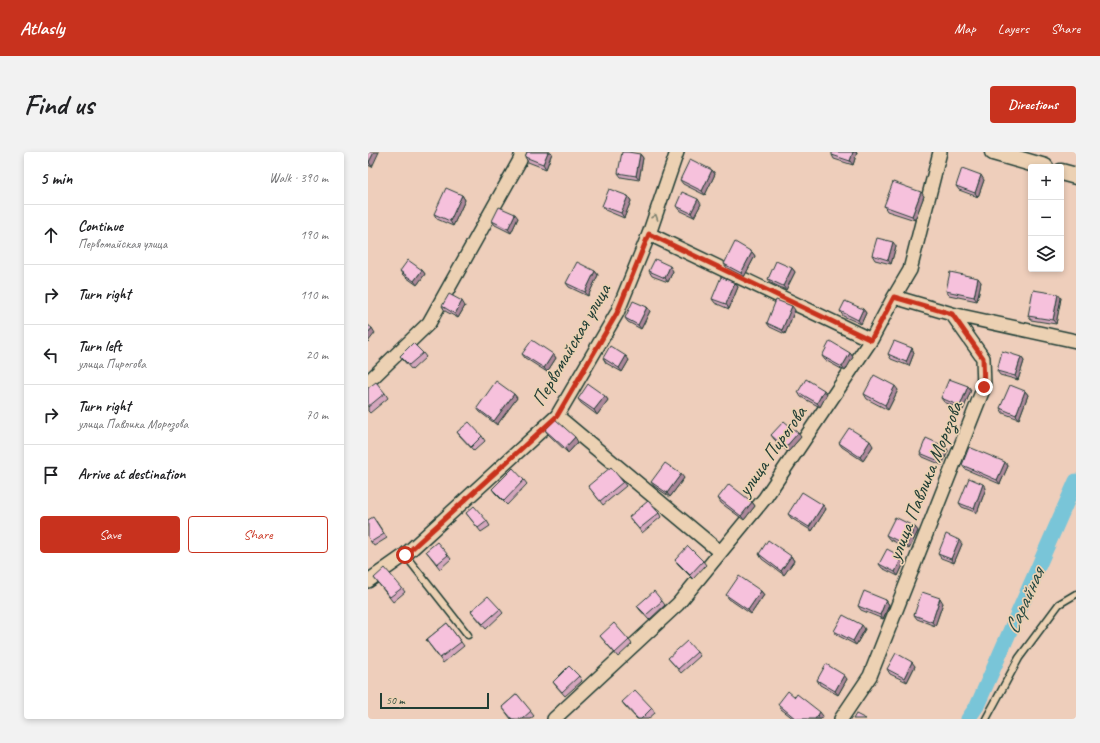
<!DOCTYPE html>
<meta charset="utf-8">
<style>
:root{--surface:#fff;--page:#f2f2f2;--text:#202124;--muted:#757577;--line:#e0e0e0;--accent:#c8321e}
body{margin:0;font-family:Caveat,sans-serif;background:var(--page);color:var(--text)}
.controls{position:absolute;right:12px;top:12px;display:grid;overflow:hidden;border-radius:4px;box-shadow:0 2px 6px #0003}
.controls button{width:36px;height:36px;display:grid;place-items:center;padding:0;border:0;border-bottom:1px solid var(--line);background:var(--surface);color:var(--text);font:20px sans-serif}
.scale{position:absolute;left:12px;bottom:10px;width:109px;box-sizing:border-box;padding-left:4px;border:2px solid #1f3d34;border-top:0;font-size:11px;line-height:14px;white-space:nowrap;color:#1f3d34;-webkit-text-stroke:3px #ecd1b3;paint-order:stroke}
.stop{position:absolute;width:12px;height:12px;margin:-9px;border:3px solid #c8321e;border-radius:50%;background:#fff}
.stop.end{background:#c8321e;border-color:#fff;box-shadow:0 1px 4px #0008}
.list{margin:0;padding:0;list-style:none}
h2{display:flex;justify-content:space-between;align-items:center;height:52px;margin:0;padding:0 16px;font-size:17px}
h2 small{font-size:13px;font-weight:400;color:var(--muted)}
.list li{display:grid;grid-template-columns:26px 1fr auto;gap:12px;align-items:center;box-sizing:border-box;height:60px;padding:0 16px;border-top:1px solid var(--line)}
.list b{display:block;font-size:15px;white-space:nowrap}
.list p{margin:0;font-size:13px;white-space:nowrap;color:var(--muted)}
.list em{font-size:13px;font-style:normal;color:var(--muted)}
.actions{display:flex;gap:8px;padding:12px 16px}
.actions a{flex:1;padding:9px 0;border:1px solid var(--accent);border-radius:4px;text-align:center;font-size:14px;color:var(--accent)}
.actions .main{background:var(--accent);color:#fff}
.icon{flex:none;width:22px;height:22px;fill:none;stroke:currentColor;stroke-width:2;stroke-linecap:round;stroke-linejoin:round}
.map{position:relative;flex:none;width:708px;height:567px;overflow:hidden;border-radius:4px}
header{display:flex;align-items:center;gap:24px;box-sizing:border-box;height:56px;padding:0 20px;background:var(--accent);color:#fff}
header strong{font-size:19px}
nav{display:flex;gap:22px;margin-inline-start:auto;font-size:14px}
.intro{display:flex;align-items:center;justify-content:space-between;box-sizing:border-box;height:96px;padding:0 24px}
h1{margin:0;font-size:28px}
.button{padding:10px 18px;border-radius:4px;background:var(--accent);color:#fff;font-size:14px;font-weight:700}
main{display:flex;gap:24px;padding:0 24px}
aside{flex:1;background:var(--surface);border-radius:4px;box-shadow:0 2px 6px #0003}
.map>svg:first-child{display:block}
</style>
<header>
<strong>Atlasly</strong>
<nav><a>Map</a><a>Layers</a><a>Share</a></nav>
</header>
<div class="intro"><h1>Find us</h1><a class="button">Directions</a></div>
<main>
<aside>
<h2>5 min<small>Walk · 390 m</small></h2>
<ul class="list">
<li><svg class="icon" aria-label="ahead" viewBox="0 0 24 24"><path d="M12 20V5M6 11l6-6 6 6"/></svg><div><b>Continue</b><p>Первомайская улица</p></div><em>190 m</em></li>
<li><svg class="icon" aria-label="right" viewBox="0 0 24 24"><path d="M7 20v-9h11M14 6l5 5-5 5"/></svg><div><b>Turn right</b></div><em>110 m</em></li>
<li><svg class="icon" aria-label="left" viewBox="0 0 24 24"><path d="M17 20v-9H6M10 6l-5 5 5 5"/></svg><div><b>Turn left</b><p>улица Пирогова</p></div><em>20 m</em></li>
<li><svg class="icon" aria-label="right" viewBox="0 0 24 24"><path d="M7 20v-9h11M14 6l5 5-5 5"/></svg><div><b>Turn right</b><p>улица Павлика Морозова</p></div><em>70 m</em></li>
<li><svg class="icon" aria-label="arrive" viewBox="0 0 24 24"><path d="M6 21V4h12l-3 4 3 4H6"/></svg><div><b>Arrive at destination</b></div></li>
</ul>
<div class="actions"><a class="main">Save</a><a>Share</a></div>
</aside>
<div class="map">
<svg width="708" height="567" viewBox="0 0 708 567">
<rect width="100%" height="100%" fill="#eecebb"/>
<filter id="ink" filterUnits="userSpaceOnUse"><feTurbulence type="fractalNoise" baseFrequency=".025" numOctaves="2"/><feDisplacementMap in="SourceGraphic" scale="8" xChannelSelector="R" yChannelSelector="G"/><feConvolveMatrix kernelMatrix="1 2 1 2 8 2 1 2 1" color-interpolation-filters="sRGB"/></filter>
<g filter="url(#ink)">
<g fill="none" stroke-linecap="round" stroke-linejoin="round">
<path stroke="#79c5d8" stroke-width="15" d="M600 567 609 554 708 329"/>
<defs>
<path id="service" d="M37 403 100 483
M618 567 651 506 691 452 708 442"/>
<path id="minor" d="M281 82 503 188
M584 162 708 189
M0 230 61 171 152 8 154 0
M189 264 352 400
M0 429 37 403 189 264 249 161 281 82 309 0
M186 567 310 452 397 346 503 188 526 145 542 118 572 0
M473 567 502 524 616 235 615 206 584 162 526 145"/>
<path id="tertiary" d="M625 0 677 15
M693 20 708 24"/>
</defs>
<use href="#service" stroke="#1f3d34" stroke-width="9"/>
<use href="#minor" stroke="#1f3d34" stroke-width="16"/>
<use href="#tertiary" stroke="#1f3d34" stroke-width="19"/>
<use href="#service" stroke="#ecd1b3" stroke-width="6"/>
<use href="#minor" stroke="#ecd1b3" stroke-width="13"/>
<use href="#tertiary" stroke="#ecd1b3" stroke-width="16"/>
</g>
<path fill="#d4a6bd" stroke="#1f3d34" d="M0 0 4 15 0 13Z
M159 0H183L184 1 178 17 160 10 157 5Z
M489 0 485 13 466 7 464 3Z
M272 2 275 6 271 28 253 25 250 21Z
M344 18 347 22 337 43 315 32 312 28Z
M616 28 610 45 591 38 588 34Z
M94 43 97 48 85 74 69 67 66 62Z
M260 44 263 49 256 66 237 58 234 54Z
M556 44 547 68 519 59 516 54Z
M333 52 326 65 311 58 308 54Z
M150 66 143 81 127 73 124 69Z
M528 94 523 112 507 108 504 103Z
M384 100 387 104 376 125 359 116 356 112Z
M424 116 427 120 418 138 403 131 400 127Z
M54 118 57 122 49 133 35 123 32 119Z
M227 119 230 123 220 144 201 135 198 131Z
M281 119H305L300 130 284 124Z
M613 130 609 149 581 143 578 139Z
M367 131 370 135 361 157 347 151 344 147Z
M693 146 688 172 663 168 660 164Z
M74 154H97L90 166 77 159Z
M279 155 282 159 273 177 260 170 257 166Z
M495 157 498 161 493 172 475 164 472 159Z
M427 158 417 182 402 175 399 171Z
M544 196 546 201 541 214 523 207 520 202Z
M55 201 58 205 44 218 35 208 32 204Z
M482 201 485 205 477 219 457 208 454 204Z
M154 202H185L188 206 179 220 157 206Z
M653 205 656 209 650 228 632 223 629 219Z
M235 206 261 208 254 220 238 211Z
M600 234 603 238 595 258 576 250 573 246Z
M0 236 17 241 20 246 2 261 0 259Z
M456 238 459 242 452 255 433 245 430 240Z
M530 238 520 258 499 247 496 242Z
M657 239 660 243 651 267 635 261 632 256Z
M146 242 149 246 129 273 112 260 109 256Z
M237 244 240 248 229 263 213 251 210 247Z
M177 278 210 290 200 301 180 282Z
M89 280 114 284 117 289 106 299 92 284Z
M403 283 433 285 420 300 406 287Z
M471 291 505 294 495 309 474 295Z
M578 295 580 299 574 313 555 305 552 301Z
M594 313 640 314 632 332 597 317Z
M316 326 302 345 286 334 283 330Z
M156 328 159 332 139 353 127 341 124 337Z
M255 330 258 334 235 353 220 334Z
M618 336 609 361 594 355 591 351Z
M350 346 384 350 387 354 376 368 353 351Z
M455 353 458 357 444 379 423 366 420 362Z
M98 361 119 369 122 374 113 380Z
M291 361 293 365 274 381 261 365Z
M8 369 19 386 6 394 3 390Z
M547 375 550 379 541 397 521 387 518 383Z
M594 392 586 411 573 406 570 402Z
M58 399 80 403 83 407 72 417Z
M391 402 423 404 426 409 416 423 394 407Z
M307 408 335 409 338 413 325 427 310 412Z
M537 409 530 424 514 416 511 412Z
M6 426 34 436 37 440 25 450Z
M393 439 396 443 383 462 361 447 358 443Z
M518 448 521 453 515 467 493 458 490 454Z
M294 449 297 453 281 468 272 458 269 454Z
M575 451 567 474 549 467 546 463Z
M132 457 135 461 118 477 103 459Z
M79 471 96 494 75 511 58 488Z
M497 477 488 493 469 483 466 479Z
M232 484 261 488 264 492 250 505Z
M329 500 332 504 313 521 300 506Z
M547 514 539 530 522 522 519 517Z
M211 524 214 529 197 544 188 534 185 530Z
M479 527 470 543 452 533 449 528Z
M149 542 166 564 162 567H143L134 555Z
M427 545 455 564 453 567H426L413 557 410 552Z
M254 550 284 556 287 561 280 567H269L257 554Z"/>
<path fill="#ac879a" stroke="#1f3d34" d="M6 0H11L4 15 1 10Z
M180 0H183L184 1 178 17 175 12Z
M485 0H489L485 13 482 9Z
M272 2 275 6 271 28 268 24Z
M344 18 347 22 337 43 334 39Z
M613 23 616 28 610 45 607 41Z
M553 40 556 44 547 68 544 64Z
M94 43 97 48 85 74 82 69Z
M260 44 263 49 256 66 253 61Z
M330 47 333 52 326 65 323 61Z
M147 62 150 66 143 81 140 77Z
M525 90 528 94 523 112 520 108Z
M384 100 387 104 376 125 373 121Z
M302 114 305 119 300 130 297 126Z
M424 116 427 120 418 138 415 134Z
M54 118 57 122 49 133 46 129Z
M227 119 230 123 220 144 217 140Z
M610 126 613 130 609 149 606 145Z
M367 131 370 135 361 157 358 152Z
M690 142 693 146 688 172 685 168Z
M94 149 97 154 90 166 87 162Z
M424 154 427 158 417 182 414 178Z
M279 155 282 159 273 177 270 173Z
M495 157 498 161 493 172 490 168Z
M4 176 7 181 0 190V181Z
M544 196 546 201 541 214 538 210Z
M482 201 485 205 477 219 474 215Z
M185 202 188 206 179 220 176 216Z
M258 204 261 208 254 220 251 216Z
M653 205 656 209 650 228 647 224Z
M527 234 530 238 520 258 517 253Z
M600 234 603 238 595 258 592 254Z
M456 238 459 242 452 255 449 251Z
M657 239 660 243 651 267 648 263Z
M146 242 149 246 129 273 126 269Z
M237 244 240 248 229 263 226 258Z
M430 281 433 285 420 300 417 296Z
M207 285 210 290 200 301 197 296Z
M502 289 505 294 495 309 492 305Z
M578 295 580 299 574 313 571 309Z
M637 310 640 314 632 332 629 328Z
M313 322 316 326 302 345 299 341Z
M615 332 618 336 609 361 606 357Z
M384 350 387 354 376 368 373 364Z
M455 353 458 357 444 379 441 375Z
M547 375 550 379 541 397 538 393Z
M591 388 594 392 586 411 583 407Z
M423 404 426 409 416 423 413 419Z
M534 405 537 409 530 424 527 420Z
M393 439 396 443 383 462 380 458Z
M572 446 575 451 567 474 564 470Z
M518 448 521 453 515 467 512 463Z
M494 473 497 477 488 493 485 489Z
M544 510 547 514 539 530 536 526Z
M476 523 479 527 470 543 467 539Z
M452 560 455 564 453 567H447Z"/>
<path fill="#f6c1dc" stroke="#1f3d34" d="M0 0H6L1 10H0Z
M159 0H180L175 12 157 5Z
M254 0H260L272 2 268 24 250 21Z
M464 0H485L482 9 464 3Z
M322 7 344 18 334 39 312 28Z
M594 16 613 23 607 41 588 34Z
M525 30 553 40 544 64 516 54Z
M78 36 94 43 82 69 66 62Z
M241 37 260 44 253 61 234 54Z
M314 40 330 47 323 61 308 54Z
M131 55 147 62 140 77 124 69Z
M509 86 525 90 520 108 504 103Z
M367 90 384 100 373 121 356 112Z
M287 107 302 114 297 126 281 119Z
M40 108 54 118 46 129 32 119Z
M408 109 424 116 415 134 400 127Z
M209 110 227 119 217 140 198 131Z
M582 120 610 126 606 145 578 139Z
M353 125 367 131 358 152 344 147Z
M665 138 690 142 685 168 660 164Z
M81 142 94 149 87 162 74 154Z
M408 148 424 154 414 178 399 171Z
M265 149 279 155 270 173 257 166Z
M477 149 495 157 490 168 472 159Z
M0 173 4 176 0 181Z
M164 188 185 202 176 216 154 202Z
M462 189 482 201 474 215 454 204Z
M526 189 544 196 538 210 520 202Z
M45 191 55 201 41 213 32 204Z
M242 194 258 204 251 216 235 206Z
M634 199 653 205 647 224 629 219Z
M506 223 527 234 517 253 496 242Z
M438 227 456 238 449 251 430 240Z
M581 227 600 234 592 254 573 246Z
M128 229 146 242 126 269 109 256Z
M8 230 17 241 0 255V236Z
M220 232 237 244 226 258 210 247Z
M642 233 657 239 648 263 632 256Z
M187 267 207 285 197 296 177 278Z
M416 269 430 281 417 296 403 283Z
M101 270 114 284 103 295 89 280Z
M481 276 502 289 492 305 471 291Z
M558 286 578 295 571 309 552 301Z
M601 295 637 310 629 328 594 313Z
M297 311 313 322 299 341 283 330Z
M243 315 255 330 232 349 220 334Z
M145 316 156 328 136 349 124 337Z
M601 326 615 332 606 357 591 351Z
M361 332 384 350 373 364 350 346Z
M434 340 455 353 441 375 420 362Z
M280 349 291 361 271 377 261 365Z
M106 354 119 369 110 376 98 361Z
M5 365 16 382 3 390 0 385V368Z
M527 365 547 375 538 393 518 383Z
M578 382 591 388 583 407 570 402Z
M400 388 423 404 413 419 391 402Z
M69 390 80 403 69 412 58 399Z
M320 394 335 409 322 423 307 408Z
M519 397 534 405 527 420 511 412Z
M17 416 34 436 22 445 6 426Z
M371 424 393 439 380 458 358 443Z
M286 439 294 449 278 463 269 454Z
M496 439 518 448 512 463 490 454Z
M554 440 572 446 564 470 546 463Z
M120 444 132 457 115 472 103 459Z
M475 463 494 473 485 489 466 479Z
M79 471 93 490 72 506 58 488Z
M246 471 261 488 247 501 232 484Z
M319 489 329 500 310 517 300 506Z
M528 501 544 510 536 526 519 517Z
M458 512 476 523 467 539 449 528Z
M201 514 211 524 194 540 185 530Z
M267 538 284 556 273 567H270L254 550Z
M420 539 427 545 429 542 452 560 447 567H428L410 552Z
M149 542 163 559 154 567H144L134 555Z
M488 562 498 567H485Z"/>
<defs><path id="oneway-chevron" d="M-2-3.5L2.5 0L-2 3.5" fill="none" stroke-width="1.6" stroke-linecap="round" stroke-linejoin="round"/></defs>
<use stroke="#7b806d" href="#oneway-chevron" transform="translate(287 65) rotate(-71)"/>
</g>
<g fill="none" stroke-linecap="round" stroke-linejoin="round" filter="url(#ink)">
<path stroke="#c8321e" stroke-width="5" d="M37 403 189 264 249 161 281 82 503 188 526 145 584 162 615 206 616 235"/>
</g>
<g text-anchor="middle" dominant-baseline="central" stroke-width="3.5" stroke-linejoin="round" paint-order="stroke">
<g font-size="20" fill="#1f3d34" stroke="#ecd1b3">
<text transform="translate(203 193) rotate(-60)">Первомайская улица</text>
<text transform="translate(404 299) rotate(-55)">улица Пирогова</text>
<text transform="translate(557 329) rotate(-68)">улица Павлика Морозова</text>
</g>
<g font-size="21" font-style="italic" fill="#284b44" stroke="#ecd1b3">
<text transform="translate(656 449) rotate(-66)">Сарайная</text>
</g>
</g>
</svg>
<div class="controls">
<button>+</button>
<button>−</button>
<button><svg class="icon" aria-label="layers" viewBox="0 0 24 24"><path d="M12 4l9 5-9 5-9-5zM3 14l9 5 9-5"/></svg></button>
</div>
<div class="scale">50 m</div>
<div class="stop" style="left:37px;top:403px"></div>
<div class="stop end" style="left:616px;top:235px"></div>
</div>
</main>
